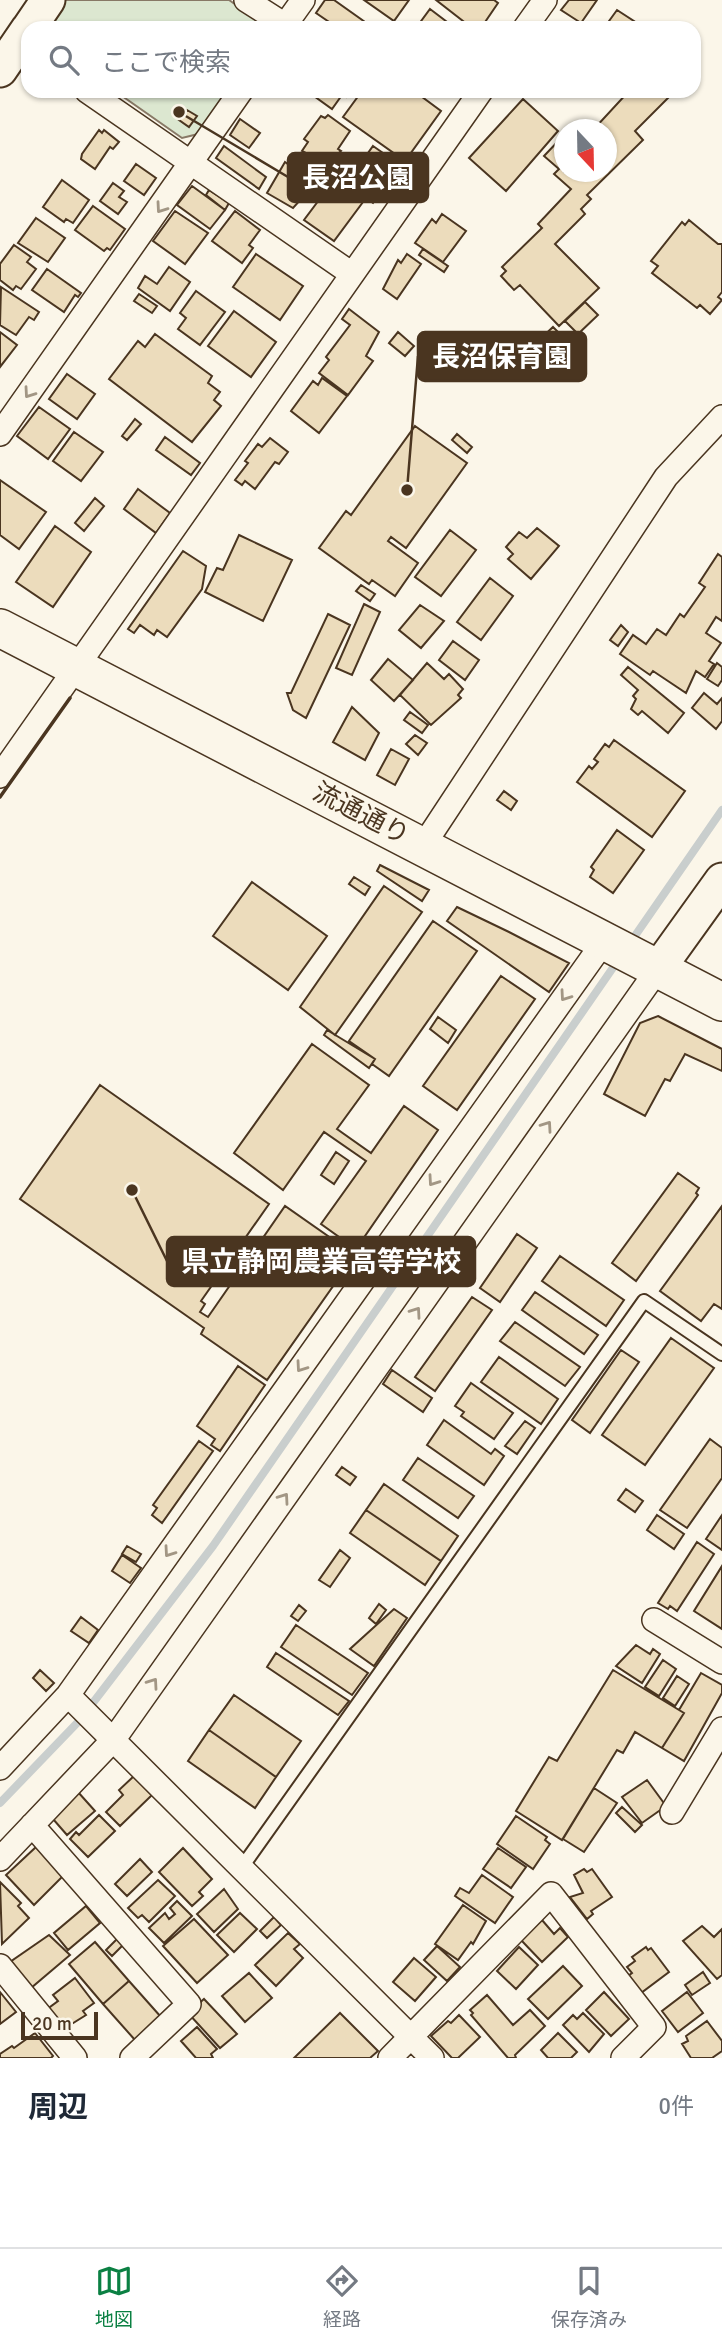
<!DOCTYPE html>
<html lang="ja">
<meta charset="utf-8">
<style>
:root{--surface:#fff;--page:#f6f6f7;--text:#1f2937;--muted:#747a83;--line:#e0e1e3;--accent:#0b8043}
body{margin:0;font-family:Signika,"Noto Sans JP",sans-serif;background:var(--page);color:var(--text)}
.compass{position:absolute;left:554px;top:119px;width:63px;height:63px;border-radius:50%;background:var(--surface);box-shadow:0 2px 5px #0004;rotate:158deg}
.scale{position:absolute;left:21px;bottom:18px;width:77px;box-sizing:border-box;padding-left:7px;border:4px solid #4a3520;border-top:0;font-size:19px;line-height:24px;white-space:nowrap;color:#4a3520;-webkit-text-stroke:5px #fbf6e9;paint-order:stroke}
.list{margin:0;padding:0;list-style:none}
h2{display:flex;justify-content:space-between;align-items:center;height:91px;margin:0;padding:0 28px;font-size:30px}
h2 small{font-size:23px;font-weight:400;color:var(--muted)}
.icon{flex:none;width:38px;height:38px;fill:none;stroke:currentColor;stroke-width:2;stroke-linecap:round;stroke-linejoin:round}
.map{position:relative;flex:none;width:722px;height:2058px;overflow:hidden}
.search{position:absolute;background:var(--surface);box-shadow:0 2px 5px #0004;left:21px;right:21px;top:21px;height:77px;display:flex;align-items:center;gap:18px;box-sizing:border-box;padding:0 24px;border-radius:21px;color:var(--muted);font-size:26px}
.sheet{height:189px;background:var(--surface)}
nav{display:flex;justify-content:space-around;align-items:center;box-sizing:border-box;height:98px;border-top:2px solid var(--line);background:var(--surface);font-size:19px;color:var(--muted)}
nav a{display:grid;justify-items:center;gap:4px}
nav .on{color:var(--accent)}
.map>svg:first-child{display:block}
</style>
<div class="map">
<svg width="722" height="2058" viewBox="0 0 722 2058">
<rect width="100%" height="100%" fill="#fbf6e9"/>
<path fill="#dce7d0" stroke="#887966" stroke-width="2" d="M64 0H229L263 24V28H44Z
M115 91H227L198 134 182 138Z"/>
<g fill="none" stroke-linecap="round" stroke-linejoin="round">
<path stroke="#c9cecd" stroke-width="8" d="M630 943 722 810
M0 1803 79 1721 213 1546 619 959"/>
</g>
<path fill="#ecdcbc" stroke="#4a3520" stroke-width="2" d="M325 0H334L365 22 361 28H338L316 13Z
M364 0H409L394 21Z
M436 0H494L498 3 481 28H472Z
M569 0H597L581 23 561 10Z
M430 9 455 28H416Z
M617 10 643 27 642 28H604Z
M307 91H351L346 97 342 95 332 109Z
M362 91H414L441 111 405 161 343 117Z
M629 91H675L635 131 643 140 587 195 591 199 581 209 585 214 555 244 599 288 559 326 520 285 514 290 501 276 506 271 502 267 542 228 538 224 571 189 554 174 559 169 544 156 564 135V172H606V130H593Z
M523 99 558 131 506 191 469 158Z
M187 110 197 116 189 127 179 120Z
M328 115 350 131 338 149 341 151 327 164 302 151 308 142 304 139 321 116 325 118Z
M240 119 260 133 249 148 230 135Z
M99 130 102 133 104 130 119 142 113 149 110 147 95 169 81 159 82 154Z
M224 146 266 177 259 189 216 158Z
M373 146 403 167 373 203 346 184Z
M285 162 289 165 292 162 313 177 301 194 304 196 293 208 267 193Z
M136 164 156 178 144 195 124 181Z
M62 180 89 200 73 223 66 219 64 222 43 207Z
M334 180 363 202 334 241 304 220Z
M113 183 124 191 119 197 127 202 118 214 100 201Z
M192 186 225 210 210 229 177 205Z
M209 190 229 203 225 210 206 195Z
M93 206 125 229 110 250 107 248 104 251 75 230Z
M175 211 208 233 185 264 153 241Z
M235 211 260 230 249 245 253 248 242 263 212 241Z
M442 214 466 231 443 262 415 243 432 219 436 223Z
M36 218 65 238 48 262 18 243Z
M689 220 718 244H722V292L718 297 722 300 710 314 700 305 697 308 652 273 658 266 651 261 682 222 685 225Z
M14 245 31 257 27 262 36 269 21 289 16 286 13 290 0 280V264Z
M423 249 448 266 444 272 419 255Z
M256 254 303 286 280 320 233 287Z
M407 254 421 264 397 299 383 289 398 260 401 263Z
M169 267 190 282 170 311 138 288 145 276 157 284Z
M47 269 81 293 78 297 75 295 64 312 32 290Z
M1 287 39 312 34 320 29 317 16 335 0 325Z
M196 291 225 312 200 345 178 329 186 318 180 313Z
M139 294 157 306 152 313 134 301Z
M585 302 598 315 578 334 565 321Z
M349 309 379 332 366 356 373 361 348 395 319 373 329 360 326 357 350 325 342 319Z
M234 311 276 342 251 377 208 346Z
M553 327 570 344 553 360 537 342Z
M0 332 17 345 0 367Z
M398 332 414 346 405 356 389 343Z
M155 334 212 376 208 383 220 392 214 400 221 406 192 442 109 379 138 341 145 347Z
M67 374 95 394 77 419 49 399Z
M322 378 347 396 319 433 291 411 313 381 318 385Z
M39 407 70 429 48 459 17 436Z
M135 419 141 424 127 440 122 436Z
M415 426 467 463 406 548 391 537 388 541 418 563 395 596 372 580 369 584 319 548 346 511 351 515Z
M74 432 103 452 81 481 53 461Z
M457 434 472 447 467 453 452 440Z
M165 437 200 463 191 475 156 450Z
M270 438 288 452 279 464 275 462 255 489 245 481 242 485 235 480 248 463 245 461 258 444 262 447Z
M0 480 46 512 19 549 0 535Z
M138 489 170 513 156 533 124 509Z
M95 498 104 506 84 531 75 523Z
M55 526 91 552 53 607 16 582Z
M537 528 559 546 531 579 508 559 513 554 506 547 519 532 527 538Z
M450 530 476 550 441 596 415 577Z
M239 535 292 560 263 621 205 592 217 568 223 570Z
M183 551 206 566 202 589 167 637 157 630 154 635 140 625 134 633 128 629Z
M718 554 722 557V621L716 617 706 633 721 643 709 661 714 664 705 677 696 671 686 693 653 671 650 675 620 654 633 635 646 644 657 629 666 635 680 614 684 617 705 587 699 583Z
M490 578 513 596 481 640 457 622Z
M361 585 375 594 370 601 356 591Z
M364 604 380 612 352 675 336 668Z
M420 605 444 621 421 648 399 630Z
M328 614 350 625 306 718 293 710 287 693H291Z
M621 625 628 632 618 646 610 640Z
M453 641 479 660 465 680 439 660Z
M388 659 413 680 394 701 371 680Z
M427 663 444 679 449 674 463 689 458 695 461 698 431 725 400 695Z
M717 663 722 667V680L718 686 707 679Z
M628 667 684 713 668 733 642 711 638 715 631 709 636 699 633 696 638 690 621 675Z
M704 693 717 704 722 698V721L716 729 692 708Z
M352 707 379 733 365 760 333 742Z
M410 712 428 725 422 733 404 720Z
M415 735 427 743 418 755 406 744Z
M614 740 685 791 652 837 577 782 589 766 592 769 598 762 594 759 605 744 609 747Z
M391 749 409 759 395 785 377 775Z
M504 791 517 801 511 810 497 800Z
M617 830 644 850 613 893 590 877 594 870 591 867Z
M380 865 429 890 422 901 377 871Z
M354 877 370 887 365 895 349 884Z
M252 882 327 936 288 990 213 936Z
M384 886 422 912 335 1035 300 1007Z
M457 907 509 932 569 963 549 992 447 921Z
M433 921 477 951 389 1076 372 1064 375 1059 349 1041Z
M501 976 535 999 457 1110 423 1086Z
M658 1016 722 1049V1071L685 1054 670 1081 665 1079 645 1116 604 1094 640 1023Z
M438 1017 456 1030 448 1043 430 1029Z
M327 1030 375 1059 369 1068 324 1035Z
M312 1044 369 1085 337 1129 371 1153 404 1106 438 1130 356 1249 321 1224 366 1161 324 1132 283 1190 234 1153Z
M100 1085 269 1204 201 1301 205 1304 200 1312 208 1317 285 1206 355 1255 267 1380 201 1334 204 1328 20 1199Z
M336 1152 349 1161 334 1184 321 1175Z
M678 1173 699 1188 696 1193 698 1195 636 1281 612 1263Z
M722 1206V1309L714 1304 701 1321 660 1291Z
M517 1234 537 1248 500 1302 480 1288Z
M560 1256 624 1300 606 1326 542 1281Z
M535 1292 598 1335 584 1354 522 1310Z
M472 1297 492 1310 435 1391 415 1377Z
M515 1322 580 1367 565 1386 500 1341Z
M671 1338 714 1368 645 1465 602 1435Z
M621 1350 639 1362 590 1433 572 1420Z
M499 1357 558 1399 541 1424 481 1382Z
M238 1366 265 1385 220 1451 211 1445 215 1439 197 1426Z
M392 1370 432 1398 423 1412 383 1384Z
M471 1383 513 1413 494 1439 461 1416 464 1412 455 1406Z
M444 1420 491 1454 495 1449 504 1456 484 1485 427 1445Z
M525 1421 535 1428 517 1454 505 1446Z
M710 1439 722 1448V1478L687 1528 660 1510Z
M199 1441 213 1451 162 1523 152 1515 157 1508 153 1505Z
M418 1458 474 1496 458 1518 403 1480Z
M342 1467 356 1477 350 1485 336 1475Z
M384 1484 458 1536 441 1561 366 1510Z
M626 1489 643 1501 635 1512 618 1500Z
M366 1510 441 1561 425 1585 350 1533Z
M657 1515 684 1534 674 1549 647 1530Z
M722 1515V1550L706 1539Z
M697 1542 714 1554 677 1611 670 1606 668 1609 658 1603Z
M127 1546 141 1554 136 1562 122 1554Z
M340 1550 350 1558 330 1587 319 1580Z
M122 1555 141 1568 130 1583 112 1571Z
M722 1566V1629L694 1611Z
M379 1604 386 1610 376 1624 369 1618Z
M299 1605 306 1611 298 1621 291 1616Z
M394 1609 407 1618 374 1666 350 1649Z
M81 1617 98 1630 89 1643 71 1631Z
M296 1625 368 1673 352 1695 281 1647Z
M636 1645 650 1654 653 1649 660 1654 642 1683 616 1666Z
M276 1653 349 1701 338 1715 267 1667Z
M663 1660 676 1669 659 1696 645 1687Z
M40 1670 54 1683 46 1691 33 1678Z
M613 1670 684 1713 662 1748 635 1732 623 1753 617 1750 562 1840 516 1811 549 1757 557 1761Z
M701 1673 722 1685V1693L684 1761 662 1748 684 1713 679 1710Z
M677 1676 689 1684 675 1706 663 1698Z
M234 1695 301 1741 276 1777 209 1730Z
M209 1730 276 1777 255 1808 188 1761Z
M134 1776 152 1795 120 1826 106 1812 123 1795 119 1790Z
M647 1780 666 1806 642 1823 622 1797Z
M594 1788 617 1803 584 1852 563 1839Z
M78 1792 95 1811 67 1835 53 1819Z
M622 1807 642 1825 635 1832 616 1813Z
M99 1815 115 1831 88 1857 70 1839 76 1832 79 1835Z
M516 1816 547 1837 545 1840 550 1844 533 1869 497 1844Z
M36 1847 63 1876 34 1905 6 1875Z
M183 1848 212 1879 199 1892 203 1896 192 1906 159 1872Z
M498 1848 526 1867 511 1888 483 1869Z
M140 1859 152 1872 127 1896 115 1884Z
M584 1869 587 1872 592 1869 612 1897 591 1911 593 1914 587 1919 570 1897 583 1893 574 1875Z
M482 1875 513 1897 495 1923 455 1896 460 1888 469 1893Z
M158 1880 175 1896 149 1922 142 1915 138 1918 128 1908Z
M0 1882 21 1903 18 1906 29 1918 2 1944Z
M224 1889 238 1909 214 1932 197 1914Z
M177 1901 192 1916 164 1943 149 1928 165 1913 169 1919 175 1914 170 1908Z
M463 1905 486 1921 473 1944 471 1942 458 1960 435 1944Z
M86 1906 100 1923 68 1950 54 1933Z
M240 1913 257 1929 234 1952 217 1935Z
M274 1917 281 1925 267 1938 260 1931Z
M194 1919 228 1955 197 1983 163 1946Z
M542 1920 554 1934 560 1928 568 1937 542 1962 521 1940Z
M702 1926 714 1937 722 1929V1975L717 1979 683 1941Z
M288 1933 300 1944 294 1949 303 1958 276 1986 255 1965Z
M49 1935 70 1955 31 1988 10 1962Z
M118 1938 124 1944 112 1956 106 1950Z
M95 1942 129 1981 103 2004 69 1964Z
M437 1946 460 1967 447 1981 424 1960Z
M519 1947 538 1965 516 1989 497 1971Z
M646 1947 648 1950 651 1948 669 1972 641 1993 628 1976 632 1973 627 1967 635 1961 632 1957Z
M414 1958 436 1977 415 2001 393 1982Z
M563 1966 582 1986 548 2019 528 1999Z
M703 1972 710 1983 692 1995 685 1985Z
M249 1973 272 1998 245 2022 222 1996Z
M75 1978 94 2003 83 2011 86 2015 62 2030 46 2010 58 2001 53 1995Z
M129 1981 161 2017 135 2040 103 2004Z
M0 1992 16 2012 0 2024Z
M604 1992 629 2019 611 2036 586 2010Z
M687 1992 703 2013 678 2032 662 2011Z
M487 1995 513 2025 530 2010 545 2026 515 2055 516 2058H508L471 2015 473 2013 470 2010Z
M204 1999 237 2034 220 2048 188 2013Z
M340 2013 378 2051 370 2058H294Z
M583 2013 604 2034 589 2052 563 2025 573 2015 577 2019Z
M459 2015 480 2037 458 2058H452L431 2036 448 2021 451 2023Z
M707 2021 722 2041V2051L712 2058H691L682 2044 688 2041 686 2036Z
M197 2027 217 2049 211 2054 213 2058H196L181 2041Z
M35 2033 53 2056 51 2058H0V2054L12 2046 14 2048Z
M558 2033 577 2052 571 2058H548L541 2050Z"/>
<g fill="none" stroke-linecap="round" stroke-linejoin="round">
<defs>
<path id="lane" d="M242 1867 644 1301 722 1354"/>
<path id="street" d="M246 0 285 25
M283 28 303 0
M525 28 545 0
M87 91 352 274
M0 434 241 91
M0 776 481 91
M423 846 666 477 722 417
M654 1620 722 1662
M68 1695 432 2058
M0 1768 68 1695 605 940
M672 1812 722 1729
M32 1825 189 2004 132 2058
M0 1859 114 1739 658 969
M0 1966 75 2058
M390 2058 551 1894 654 2027 623 2058"/>
<path id="secondary" d="M29 28 48 0
M0 70 28 29
M658 969 722 880"/>
<path id="primary" d="M0 628 722 1002"/>
</defs>
<use href="#lane" stroke="#4a3520" stroke-width="16"/>
<use href="#street" stroke="#4a3520" stroke-width="26"/>
<use href="#secondary" stroke="#4a3520" stroke-width="37"/>
<use href="#primary" stroke="#4a3520" stroke-width="40"/>
<use href="#lane" stroke="#fbf6e9" stroke-width="12"/>
<use href="#street" stroke="#fbf6e9" stroke-width="23"/>
<use href="#secondary" stroke="#fbf6e9" stroke-width="33"/>
<use href="#primary" stroke="#fbf6e9" stroke-width="37"/>
<path stroke="#4a3520" stroke-width="3.5" d="M0 797 70 698"/>
</g>
<defs><path id="oneway-chevron" d="M-2-3.5L2.5 0L-2 3.5" fill="none" stroke-width="1.6" stroke-linecap="round" stroke-linejoin="round" transform="scale(1.75)"/></defs>
<g stroke="#a29684">
<use href="#oneway-chevron" transform="translate(161 208) rotate(125)"/>
<use href="#oneway-chevron" transform="translate(29 393) rotate(125)"/>
<use href="#oneway-chevron" transform="translate(565 996) rotate(125)"/>
<use href="#oneway-chevron" transform="translate(547 1126) rotate(-55)"/>
<use href="#oneway-chevron" transform="translate(433 1181) rotate(125)"/>
<use href="#oneway-chevron" transform="translate(416 1312) rotate(-55)"/>
<use href="#oneway-chevron" transform="translate(301 1367) rotate(125)"/>
<use href="#oneway-chevron" transform="translate(284 1498) rotate(-55)"/>
<use href="#oneway-chevron" transform="translate(169 1552) rotate(125)"/>
<use href="#oneway-chevron" transform="translate(153 1683) rotate(-55)"/>
</g>
<g text-anchor="middle" dominant-baseline="central" stroke-width="5" stroke-linejoin="round" paint-order="stroke">
<g font-size="26" fill="#4a3520" stroke="#fbf6e9">
<text transform="translate(361 814) rotate(27)">流通通り</text>
</g>
</g>
<path fill="none" stroke="#4a3520" stroke-width="2.5" d="M179 112L288 177M407 490L418 356M132 1190L167 1261"/>
<g fill="#4a3520" stroke="#fbf6e9" stroke-width="2.5">
<circle cx="179" cy="112" r="7"/>
<circle cx="407" cy="490" r="7"/>
<circle cx="132" cy="1190" r="7"/>
</g>
<g fill="#4a3520" stroke="#4a3520" stroke-width="2.5">
<rect x="288" y="153" width="140" height="49" rx="7"/>
<rect x="418" y="332" width="168" height="49" rx="7"/>
<rect x="167" y="1237" width="308" height="49" rx="7"/>
</g>
<g font-size="28" text-anchor="middle" font-weight="bold" fill="#fff">
<text x="358" y="187">長沼公園</text>
<text x="502" y="366">長沼保育園</text>
<text x="321" y="1271">県立静岡農業高等学校</text>
</g>
</svg>
<svg class="compass" viewBox="-18 -18 36 36"><path d="M0-13l5 13h-10z" fill="#e53935"/><path d="M0 13l5-13h-10z" fill="#747a83"/></svg>
<div class="scale">20 m</div>
<div class="search"><svg class="icon" aria-label="search" viewBox="0 0 24 24"><circle cx="10" cy="10" r="6"/><path d="M15 15l6 6"/></svg>ここで検索</div>
</div>
<section class="sheet">
<h2>周辺<small>0件</small></h2>
<ul class="list">
</ul>
</section>
<nav>
<a class="on"><svg class="icon" aria-label="map" viewBox="0 0 24 24"><path d="M3 6l6-2 6 2 6-2v14l-6 2-6-2-6 2zM9 4v14M15 6v14"/></svg>地図</a>
<a><svg class="icon" aria-label="directions" viewBox="0 0 24 24"><path d="M12 3l9 9-9 9-9-9zM9 14v-3h6M13 9l2 2-2 2"/></svg>経路</a>
<a><svg class="icon" aria-label="saved" viewBox="0 0 24 24"><path d="M7 4h10v16l-5-4-5 4z"/></svg>保存済み</a>
</nav>
